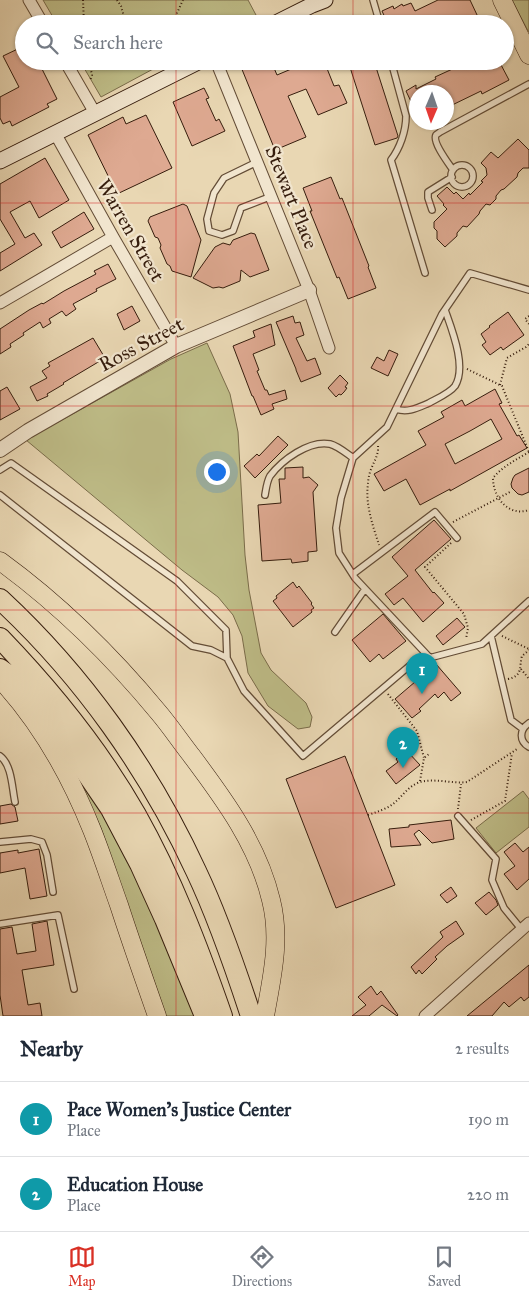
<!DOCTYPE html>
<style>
:root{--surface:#fff;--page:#f6f6f7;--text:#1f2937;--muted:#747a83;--line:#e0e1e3;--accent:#d93025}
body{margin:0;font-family:"IM FELL Great Primer",serif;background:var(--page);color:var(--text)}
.compass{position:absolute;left:409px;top:85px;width:45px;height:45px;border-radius:50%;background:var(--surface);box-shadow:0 1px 4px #0004;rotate:182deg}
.you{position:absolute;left:216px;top:471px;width:18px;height:18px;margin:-12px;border:4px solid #fff;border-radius:50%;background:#1a73e8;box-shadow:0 0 0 8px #1a73e833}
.badge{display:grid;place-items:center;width:32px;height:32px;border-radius:50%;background:var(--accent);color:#fff;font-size:16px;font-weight:700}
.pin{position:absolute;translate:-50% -41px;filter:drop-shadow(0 1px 2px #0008)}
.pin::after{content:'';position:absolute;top:26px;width:18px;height:15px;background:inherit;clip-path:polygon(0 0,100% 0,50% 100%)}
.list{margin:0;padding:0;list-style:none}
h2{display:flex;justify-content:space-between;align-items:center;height:65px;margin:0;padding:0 20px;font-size:21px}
h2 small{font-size:16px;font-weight:400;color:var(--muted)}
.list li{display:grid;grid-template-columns:32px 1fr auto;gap:15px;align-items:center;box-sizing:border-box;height:75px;padding:0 20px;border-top:1px solid var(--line)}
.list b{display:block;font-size:19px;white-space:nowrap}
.list p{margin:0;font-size:16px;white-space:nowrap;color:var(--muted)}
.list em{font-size:16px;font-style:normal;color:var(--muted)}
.icon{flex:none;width:28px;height:28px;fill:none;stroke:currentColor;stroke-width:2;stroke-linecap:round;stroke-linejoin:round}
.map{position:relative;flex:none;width:529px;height:1016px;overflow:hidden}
.search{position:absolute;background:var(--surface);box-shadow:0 1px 4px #0004;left:15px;right:15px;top:15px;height:55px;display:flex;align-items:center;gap:12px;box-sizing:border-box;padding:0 18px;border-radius:28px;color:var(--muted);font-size:19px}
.sheet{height:215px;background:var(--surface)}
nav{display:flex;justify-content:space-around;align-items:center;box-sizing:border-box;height:70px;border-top:1px solid var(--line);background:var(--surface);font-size:14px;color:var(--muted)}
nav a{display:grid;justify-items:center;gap:2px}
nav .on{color:var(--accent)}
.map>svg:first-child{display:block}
</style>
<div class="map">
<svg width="529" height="1016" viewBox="0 0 529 1016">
<rect width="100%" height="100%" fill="#e9d7b3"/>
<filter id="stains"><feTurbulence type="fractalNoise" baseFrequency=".004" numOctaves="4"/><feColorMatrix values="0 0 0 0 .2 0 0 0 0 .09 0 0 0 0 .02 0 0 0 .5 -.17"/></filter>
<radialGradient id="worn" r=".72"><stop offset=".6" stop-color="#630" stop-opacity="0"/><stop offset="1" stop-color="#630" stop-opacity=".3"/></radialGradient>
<path fill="#bebc87" stroke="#7a6c4a" d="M43 0H248L256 15 239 24H57Z
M512 0H529V32L527 29Z
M80 61H168L101 97Z
M207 343 230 394 238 432 245 555 249 590 261 653 271 670 306 703 312 717 310 727 298 729 268 706 248 673 242 636 233 615 218 597 182 570 26 440 171 359Z
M69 761 118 836 197 1016H166L101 828Z
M523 791 529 799V827L496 853 476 828Z"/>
<path fill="#dea991" stroke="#361d0d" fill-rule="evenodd" d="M438 0H470L478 17 465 24H388L382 11 393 6 394 9 402 4 403 6 411 3 415 11Z
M24 46V61H38L57 99 47 104 49 107 12 126 10 121 3 124 0 118V97L19 87 3 56Z
M256 61H271L277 75 296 67 294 61H324L334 86 339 85 347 103 318 115 306 89 288 96 306 137 275 150 241 67Z
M348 61H374L398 136 397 138 375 145Z
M457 61H499L509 80 482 94 481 91 446 108V92H416V112L406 91 416 85V89L436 79 435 77 459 66Z
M204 88 209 98 206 99 216 121 219 119 225 131 192 146 173 102Z
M146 115 172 168 117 194 88 135 123 117 126 124Z
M518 139 529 150V168H523L518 173 517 177 504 189 501 190 496 196V199L490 205 486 204 480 211 479 214 467 227 463 226 457 233V236L445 247 437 239V231L434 228V222L447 209 443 205 444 204 437 196 447 187 454 194 456 192 463 199 469 193 470 195 483 182 481 181 487 175 486 168 481 163 491 152 498 158Z
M45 158 69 200 39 218 30 201 10 212 25 238 34 233 42 245 0 271V253L15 244 0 219V184Z
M331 177 340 199 342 198 369 266 368 267 376 288 348 299 339 277 337 278 310 211H312L303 188Z
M183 204 187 206 201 240 191 277 172 271 170 266 167 264 160 248 161 245 158 238 155 237 148 221 150 217Z
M84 212 94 229 61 248 52 232Z
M251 233 255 234 269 270 250 277 241 270 240 281 223 288 219 287 213 288 193 278 215 247 223 243 230 245 233 240Z
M108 264 116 279 96 289 97 291 73 304 76 309 66 316 62 311 49 319 51 323 43 328 40 322 23 333 24 335 10 344 11 347 0 354V329L29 310 42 303 43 304 64 291 96 274 94 271Z
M132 306 140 321 124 330 117 314Z
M508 312 524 335 503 350 501 347 490 355 482 345 486 342 481 334 490 327 489 326Z
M293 316 295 323 300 322 304 335 296 338 307 361 315 358 321 374 301 382 296 370V369L276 322Z
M271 324 275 345 253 354 259 370 257 371 265 390H267L269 395 285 390 287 399 272 404 274 409 261 415 253 396H252L233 346 255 337 253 331Z
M93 338 105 358 63 383 64 384 47 394 48 396 37 401 30 387 47 378 42 371 50 366 48 363Z
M389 350 398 354 388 376 371 368 377 357 384 361Z
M340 375 348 383 345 387 347 388 344 392 341 395 339 394 336 397 328 388Z
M7 387 20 409 0 420V391Z
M495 389 502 403 499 404 517 436 519 435 527 448 450 491V489L420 505 406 479 384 491 374 474 426 445 418 431 444 417 441 412 462 400 465 406ZM491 419 502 439 455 464 445 444 470 431Z
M278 436 288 445 255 478 244 466 257 454 259 456Z
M303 467V478L309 477 318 485 313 492 317 551 308 552V561L292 563 291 559 262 561 258 505 281 503 279 479H285V468Z
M529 468V492L522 495 518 494 512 488 511 484 513 478 515 475Z
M434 520 451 539 415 570 433 593 434 592 444 603 423 622 403 598 394 605 385 594 408 576 392 557Z
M293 582 297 588 299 586 312 603 311 604 314 608 311 610 312 612 293 627 273 601 277 598 276 596Z
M383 614 406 641 383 659 379 654 370 662 352 640Z
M457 618 465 627 443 645 436 636Z
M436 664 461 693 451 701 444 692 438 698 435 694 419 709 421 711 412 718 395 699Z
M407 751 420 765 396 784 386 771 398 762 396 759Z
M345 756 395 885 336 908 286 779Z
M11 804 15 807 18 821 0 824V806Z
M451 820 454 839 432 843 419 830 414 834 421 845 391 847 389 829 409 827V825Z
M515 843 523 852 529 847V879L517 890 504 874 515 866 504 852Z
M39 849 47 896 30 899 25 868 0 873V853L18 850V853Z
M451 887 457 896 447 903 440 895Z
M489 892 496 900 498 905 486 915 475 903Z
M47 921 54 965 22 970 28 1005 40 1003 42 1016H3L0 995V929L12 927 17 954 36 951 32 924Z
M456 921 464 934 447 946 435 957 437 959 422 974 419 970 416 974 411 967 443 937 440 932Z
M529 965V997L524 1001 521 997 509 1007 504 1002 492 1016H467Z
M371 986 377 995 381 991 398 1015 397 1016 382 1005 369 1016H352L366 1005 358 997Z"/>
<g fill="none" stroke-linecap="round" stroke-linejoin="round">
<defs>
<path id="service" d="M373 0 380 24
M391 61 406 116C406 131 400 148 391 160L425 273
M257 162 224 178 214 193 207 219 209 231 222 235 233 231 241 208 272 196
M451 176a11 11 0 1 1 22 0a11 11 0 1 1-22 0Z
M453 170C449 164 432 142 436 135 437 134 439 133 440 132L529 84
M432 210 428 198V192L452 177
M396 409C408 413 417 408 429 403 436 399 450 393 455 386 467 367 452 330 445 310
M0 470 11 463 177 581 226 630 227 658 244 691 303 756 414 662 482 644 529 601
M0 495 192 646 211 650 227 658
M265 495C266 489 267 481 270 476 282 460 309 440 330 444 338 446 346 453 353 458
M353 574 435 512 457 538
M335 632 365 589
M491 636 511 720 523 729
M430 658 355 578 339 553 336 528 341 498 353 458 387 427 442 314 470 273 529 290
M529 723C519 730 519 741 529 747
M0 756C12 765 12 788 15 802
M458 816 496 859 492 880 504 908 522 930
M0 842 31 839 42 842 47 855 53 892
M0 924 58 915 74 989"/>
<path id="minor" d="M29 0 43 24
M65 61 95 113
M216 61 309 290 329 348
M55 133 113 237 176 346
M0 303 113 237
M425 1016 529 923"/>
<path id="tertiary" d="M0 450 28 431 176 346 309 290"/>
<path id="secondary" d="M274 24 312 5 325 0
M0 161 200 61"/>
<path id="primary" d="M502 0 529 55
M0 561C59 604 112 656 159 713 170 726 180 741 191 755 224 799 258 845 271 900 281 939 272 977 265 1016
M0 679C40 722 70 775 92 830 102 855 110 880 119 905 131 942 144 979 157 1016"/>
<path id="motorway" d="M0 599C82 675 149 769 196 871 218 917 235 967 251 1016
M0 638C52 692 99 750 136 815 172 879 198 947 222 1016
M0 669 15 680 43 713 71 750 111 809 140 864 165 919 205 1016"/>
</defs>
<use href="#service" stroke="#634c36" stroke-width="8"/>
<use href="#minor" stroke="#634c36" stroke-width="13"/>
<use href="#tertiary" stroke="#634c36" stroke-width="16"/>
<use href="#secondary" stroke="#361d0d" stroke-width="17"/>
<use href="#primary" stroke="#361d0d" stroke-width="19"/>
<use href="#motorway" stroke="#361d0d" stroke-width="22"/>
<path stroke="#361d0d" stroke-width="2" stroke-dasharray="1 2.5" stroke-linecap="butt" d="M83 0 84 24
M117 0 121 6 126 24
M177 24V13L183 0
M89 61 92 75 90 81
M529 316 525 319 529 324
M467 369 502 386 529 452
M500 385 507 358 526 347 529 344
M378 446C379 455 373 463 370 472 369 476 368 480 368 484 365 504 373 526 379 545
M529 452C516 460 503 466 493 478 493 497 508 517 529 510
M453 522 510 492
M451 543 425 567 464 614 468 628 466 639
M502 636 529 649
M521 669 529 679
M508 679C523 676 519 667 522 656L529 650
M388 694 417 731 424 758
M420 781 424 758 429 754
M458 809 461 784
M368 815C377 812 386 809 393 804 402 797 408 786 420 782 436 778 452 784 467 782L517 749
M471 820 505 801 512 753"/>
<use href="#service" stroke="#f1e5ce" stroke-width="5.5"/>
<use href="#minor" stroke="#f1e5ce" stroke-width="11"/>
<use href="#tertiary" stroke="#f1e5ce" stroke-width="14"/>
<use href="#secondary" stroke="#f1e5ce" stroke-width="15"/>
<use href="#primary" stroke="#e9d7b3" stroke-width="18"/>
<use href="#motorway" stroke="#e9d7b3" stroke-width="20"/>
</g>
<path fill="none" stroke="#d62828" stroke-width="1" stroke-opacity="0.55" d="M176 0V24M353 0V24M176 61V1016M353 61V1016M0 203H529M0 406H529M0 610H529M0 813H529"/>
<g text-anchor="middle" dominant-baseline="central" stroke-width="4.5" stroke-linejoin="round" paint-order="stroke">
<g font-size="20" fill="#361d0d" stroke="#f1e5ce">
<text transform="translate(292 197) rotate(68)">Stewart Place</text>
<text transform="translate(131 230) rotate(60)">Warren Street</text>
<text transform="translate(141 344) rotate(-28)">Ross Street</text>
</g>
</g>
<rect width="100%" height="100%" filter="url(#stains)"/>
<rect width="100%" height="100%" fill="url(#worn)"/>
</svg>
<svg class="compass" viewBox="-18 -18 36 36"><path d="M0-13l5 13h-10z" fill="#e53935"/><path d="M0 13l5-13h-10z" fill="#747a83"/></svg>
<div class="you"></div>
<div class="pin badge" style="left:422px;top:694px;background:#0f9aa8">1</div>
<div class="pin badge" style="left:403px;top:768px;background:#0f9aa8">2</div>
<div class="search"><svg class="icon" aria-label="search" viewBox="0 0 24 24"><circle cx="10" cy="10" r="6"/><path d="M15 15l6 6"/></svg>Search here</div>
</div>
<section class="sheet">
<h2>Nearby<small>2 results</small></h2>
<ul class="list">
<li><span class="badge" style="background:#0f9aa8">1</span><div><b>Pace Women's Justice Center</b><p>Place</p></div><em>190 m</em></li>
<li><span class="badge" style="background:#0f9aa8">2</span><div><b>Education House</b><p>Place</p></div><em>220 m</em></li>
</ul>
</section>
<nav>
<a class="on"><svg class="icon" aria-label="map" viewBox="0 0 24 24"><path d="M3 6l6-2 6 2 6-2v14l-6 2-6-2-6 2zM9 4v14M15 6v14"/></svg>Map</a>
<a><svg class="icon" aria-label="directions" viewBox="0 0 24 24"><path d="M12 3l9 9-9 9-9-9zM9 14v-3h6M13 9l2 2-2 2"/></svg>Directions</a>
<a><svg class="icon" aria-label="saved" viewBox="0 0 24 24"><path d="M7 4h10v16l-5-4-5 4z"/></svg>Saved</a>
</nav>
